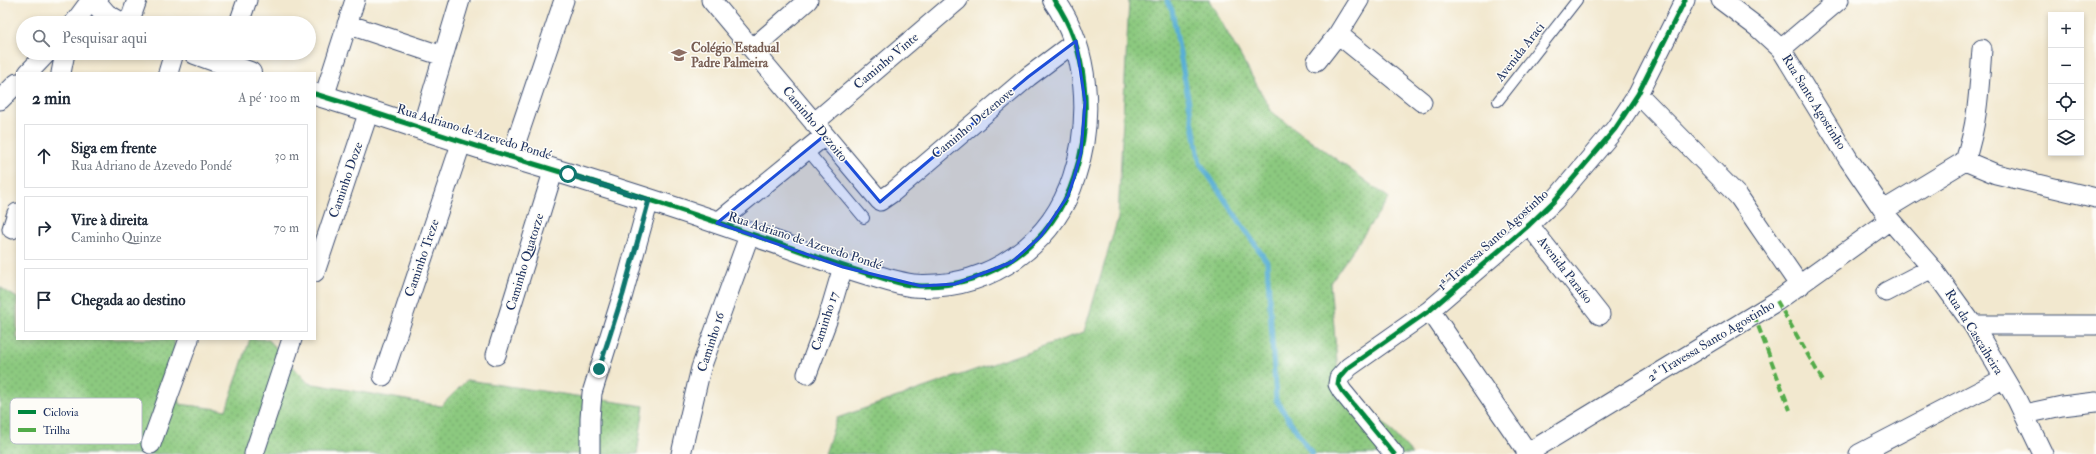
<!DOCTYPE html>
<html lang="pt">
<meta charset="utf-8">
<style>
:root{--surface:#fff;--page:#f6f6f7;--text:#1f2937;--muted:#747a83;--line:#e0e1e3}
body{margin:0;font-family:"IM FELL Double Pica",serif;background:var(--page);color:var(--text)}
.controls{position:absolute;right:12px;top:12px;display:grid;overflow:hidden;border-radius:0px;box-shadow:0 2px 6px #0003}
.controls button{width:36px;height:36px;display:grid;place-items:center;padding:0;border:0;border-bottom:1px solid var(--line);background:var(--surface);color:var(--text);font:20px sans-serif}
.stop{position:absolute;width:12px;height:12px;margin:-9px;border:3px solid #0f766e;border-radius:50%;background:#fff}
.stop.end{background:#0f766e;border-color:#fff;box-shadow:0 1px 4px #0008}
.list{margin:0;padding:0;list-style:none}
h2{display:flex;justify-content:space-between;align-items:center;height:52px;margin:0;padding:0 16px;font-size:17px}
h2 small{font-size:13px;font-weight:400;color:var(--muted)}
.list li{display:grid;grid-template-columns:26px 1fr auto;gap:12px;align-items:center;box-sizing:border-box;height:64px;margin:0 8px 8px;padding:0 8px;border:1px solid var(--line);border-radius:0px}
.list b{display:block;font-size:15px;white-space:nowrap}
.list p{margin:0;font-size:13px;white-space:nowrap;color:var(--muted)}
.list em{font-size:13px;font-style:normal;color:var(--muted)}
.icon{flex:none;width:22px;height:22px;fill:none;stroke:currentColor;stroke-width:2;stroke-linecap:round;stroke-linejoin:round}
.map{position:relative;flex:none;width:2096px;height:454px;overflow:hidden}
.search{position:absolute;background:var(--surface);box-shadow:0 2px 6px #0003;left:16px;top:16px;width:300px;height:44px;display:flex;align-items:center;gap:10px;box-sizing:border-box;padding:0 14px;border-radius:22px;color:var(--muted);font-size:15px}
.panel{position:absolute;background:var(--surface);box-shadow:0 2px 6px #0003;left:16px;top:72px;width:300px;height:268px;border-radius:0px}
.map>svg:first-child{display:block}
</style>
<div class="map">
<svg width="2096" height="454" viewBox="0 0 2096 454">
<defs>
<pattern id="grass-dots" width="8" height="8" patternUnits="userSpaceOnUse"><rect width="8" height="8" fill="#8cc97f"/><path d="M2 2h.1M6 6h.1" fill="none" stroke="#72a46b" stroke-width="1.8" stroke-linecap="round"/></pattern>
</defs>
<rect width="100%" height="100%" fill="#fdfcf7"/>
<filter id="ink" filterUnits="userSpaceOnUse"><feTurbulence type="fractalNoise" baseFrequency=".025" numOctaves="2"/><feDisplacementMap in="SourceGraphic" scale="8" xChannelSelector="R" yChannelSelector="G"/><feConvolveMatrix kernelMatrix="1 2 1 2 8 2 1 2 1" color-interpolation-filters="sRGB"/></filter>
<filter id="wash" filterUnits="userSpaceOnUse"><feTurbulence type="fractalNoise" baseFrequency=".012" numOctaves="4" result="noise"/><feDisplacementMap in="SourceGraphic" scale="16" xChannelSelector="R" yChannelSelector="G"/><feGaussianBlur stdDeviation="0.9" result="paint"/><feColorMatrix in="noise" values="0 0 0 0 0 0 0 0 0 0 0 0 0 0 0 0 0 1.4 0 .05"/><feComposite in="paint" operator="in"/></filter>
<g filter="url(#wash)">
<rect width="100%" height="100%" fill="#f2e8cf"/>
<path fill="url(#grass-dots)" stroke="#547c6e" d="M1129 0H1209L1272 112 1389 198 1330 283 1338 372 1412 454H825L837 418 1084 332 1118 218Z
M0 287 17 298V339H174L179 404 226 410 250 339H268L308 383 441 406 467 380 644 406 637 454H0Z"/>
<g fill="none" stroke-linecap="round" stroke-linejoin="round">
<path stroke="#58afd5" stroke-width="5" d="M1167 0 1172 10 1200 163 1267 262 1276 400 1312 454"/>
</g>
</g>
<g filter="url(#ink)">
<g fill="none" stroke-linecap="round" stroke-linejoin="round">
<defs>
<path id="lane" d="M1498 101 1577 0
M807 150 864 218"/>
<path id="street" d="M711 0 880 201 893 192 1028 77 1076 41
M1721 0 1757 27 1781 49 1849 160 1890 220 1932 268 1973 325 2017 400 2043 454
M74 23 91 0
M129 23 137 0
M239 23 247 0
M347 24 443 56
M1338 34 1422 102
M753 48 808 0
M1781 49 1839 0
M1317 61 1338 34 1359 0
M28 73 47 53
M61 73 65 53
M168 73 174 53
M1638 94 1739 197 1800 286
M324 97 355 0
M0 100 17 83
M814 123 958 0
M422 127 460 0
M511 157 564 0
M1965 161 1996 174 2096 198
M1884 210 1965 161C1978 122 1979 90 1982 49
M717 223 824 136
M1529 225 1600 315
M12 229 17 213
M315 272 369 111
M1886 292 1932 268
M1430 310 1528 453
M1973 325H2096
M496 355 554 169
M807 374 827 321 843 267
M383 376 462 141
M2025 414 2062 406 2096 402
M151 444 189 339
M254 454 292 339
M590 454V419L592 393 623 294 649 200
M681 454 701 368 750 233
M1394 454 1342 391 1338 384 1339 378 1349 367 1430 310 1529 225 1554 201 1615 129 1638 94 1685 0
M1526 454 1777 301 1890 220
M1859 454 2003 379"/>
<path id="secondary" d="M93 0 106 15 120 23
M195 53 250 73
M315 94C381 114 445 137 511 157 591 181 671 206 751 234 791 247 831 263 872 275 888 280 906 286 922 286 991 287 1053 244 1074 177 1093 120 1089 50 1054 0"/>
</defs>
<use href="#lane" stroke="#3b4b6f" stroke-width="12"/>
<use href="#street" stroke="#3b4b6f" stroke-width="21"/>
<use href="#secondary" stroke="#3b4b6f" stroke-width="24"/>
<use href="#lane" stroke="#fff" stroke-width="10"/>
<use href="#street" stroke="#fff" stroke-width="19"/>
<use href="#secondary" stroke="#fff" stroke-width="22"/>
<path stroke="#52ab49" stroke-width="4" stroke-dasharray="8 4" stroke-linecap="butt" d="M1777 301 1824 383
M1754 315 1790 410"/>
<defs>
<path id="cycleway" d="M315 94C381 114 445 137 511 157 591 181 671 206 751 234 791 247 831 263 872 275 888 280 906 286 922 286 991 287 1053 244 1074 177 1093 120 1089 50 1054 0
M1394 454 1342 391 1338 384 1339 378 1349 367 1430 310 1529 225 1554 201 1615 129 1638 94 1685 0"/>
</defs>
<use href="#cycleway" stroke="#fdfcf7" stroke-width="8"/>
<use href="#cycleway" stroke="#00873e" stroke-width="5"/>
</g>
</g>
<g fill="none" stroke-linecap="round" stroke-linejoin="round" filter="url(#ink)">
<path stroke="#0f766e" stroke-width="5" d="M568 174 649 200 623 294 599 369"/>
</g>
<path fill="#1d4ed8" fill-opacity="0.2" stroke="#1d4ed8" stroke-width="3" stroke-linejoin="round" d="M1076 41 1085 102 1081 153 1074 178 1068 196 1041 236 1012 262 955 284 921 286 843 267 717 223 824 136 880 202 1028 77Z"/>
<defs>
<symbol id="school-bare" viewBox="-9 -9 18 18"><path d="M0-5L7-2L0 1L-7-2ZM-4 1L0 2.5L4 1V4Q0 6-4 4Z" fill="#8d6e63" stroke="#fdfcf7" stroke-width="2.5" paint-order="stroke"/></symbol>
</defs>
<g fill-rule="evenodd">
<use href="#school-bare" x="668" y="44" width="22" height="22"/>
</g>
<g text-anchor="middle" dominant-baseline="central" stroke-width="3" stroke-linejoin="round" paint-order="stroke">
<g font-size="13" font-weight="bold" fill="#785e54" stroke="#fdfcf7" text-anchor="start">
<text x="691" y="48">Colégio Estadual<tspan x="691" dy="15">Padre Palmeira</tspan></text>
</g>
<g font-size="13" fill="#1b2f5e" stroke="#fdfcf7">
<text transform="translate(1520 52) rotate(-52)">Avenida Araci</text>
<text transform="translate(886 61) rotate(-40)">Caminho Vinte</text>
<text transform="translate(1814 102) rotate(58)">Rua Santo Agostinho</text>
<text transform="translate(973 123) rotate(-40)">Caminho Dezenove</text>
<text transform="translate(815 124) rotate(50)">Caminho Dezoito</text>
<text transform="translate(474 132) rotate(17)">Rua Adriano de Azevedo Pondé</text>
<text transform="translate(346 180) rotate(-71)">Caminho Doze</text>
<text transform="translate(1493 240) rotate(-42)">1ª Travessa Santo Agostinho</text>
<text transform="translate(805 241) rotate(18)">Rua Adriano de Azevedo Pondé</text>
<text transform="translate(422 258) rotate(-71)">Caminho Treze</text>
<text transform="translate(525 262) rotate(-73)">Caminho Quatorze</text>
<text transform="translate(1565 270) rotate(52)">Avenida Paraíso</text>
<text transform="translate(825 321) rotate(-72)">Caminho 17</text>
<text transform="translate(1974 332) rotate(58)">Rua da Cascaiheira</text>
<text transform="translate(1711 341) rotate(-31)">2ª Travessa Santo Agostinho</text>
<text transform="translate(711 342) rotate(-72)">Caminho 16</text>
</g>
</g>
<rect x="10" y="398" width="132" height="46" rx="6" fill="#fdfcf7" stroke="#b9bec9" stroke-width="1"/>
<rect x="18" y="410" width="18" height="4" fill="#00873e"/>
<rect x="18" y="428" width="18" height="4" fill="#52ab49"/>
<g font-size="11" fill="#1b2f5e">
<text x="43" y="416">Ciclovia</text>
<text x="43" y="434">Trilha</text>
</g>
</svg>
<div class="controls">
<button>+</button>
<button>−</button>
<button><svg class="icon" aria-label="locate" viewBox="0 0 24 24"><circle cx="12" cy="12" r="6"/><path d="M12 2v4M12 18v4M2 12h4M18 12h4"/></svg></button>
<button><svg class="icon" aria-label="layers" viewBox="0 0 24 24"><path d="M12 4l9 5-9 5-9-5zM3 14l9 5 9-5"/></svg></button>
</div>
<div class="stop" style="left:568px;top:174px"></div>
<div class="stop end" style="left:599px;top:369px"></div>
<div class="search"><svg class="icon" aria-label="search" viewBox="0 0 24 24"><circle cx="10" cy="10" r="6"/><path d="M15 15l6 6"/></svg>Pesquisar aqui</div>
<section class="panel">
<h2>2 min<small>A pé · 100 m</small></h2>
<ul class="list">
<li><svg class="icon" aria-label="ahead" viewBox="0 0 24 24"><path d="M12 20V5M6 11l6-6 6 6"/></svg><div><b>Siga em frente</b><p>Rua Adriano de Azevedo Pondé</p></div><em>30 m</em></li>
<li><svg class="icon" aria-label="right" viewBox="0 0 24 24"><path d="M7 20v-9h11M14 6l5 5-5 5"/></svg><div><b>Vire à direita</b><p>Caminho Quinze</p></div><em>70 m</em></li>
<li><svg class="icon" aria-label="arrive" viewBox="0 0 24 24"><path d="M6 21V4h12l-3 4 3 4H6"/></svg><div><b>Chegada ao destino</b></div></li>
</ul>
</section>
</div>
